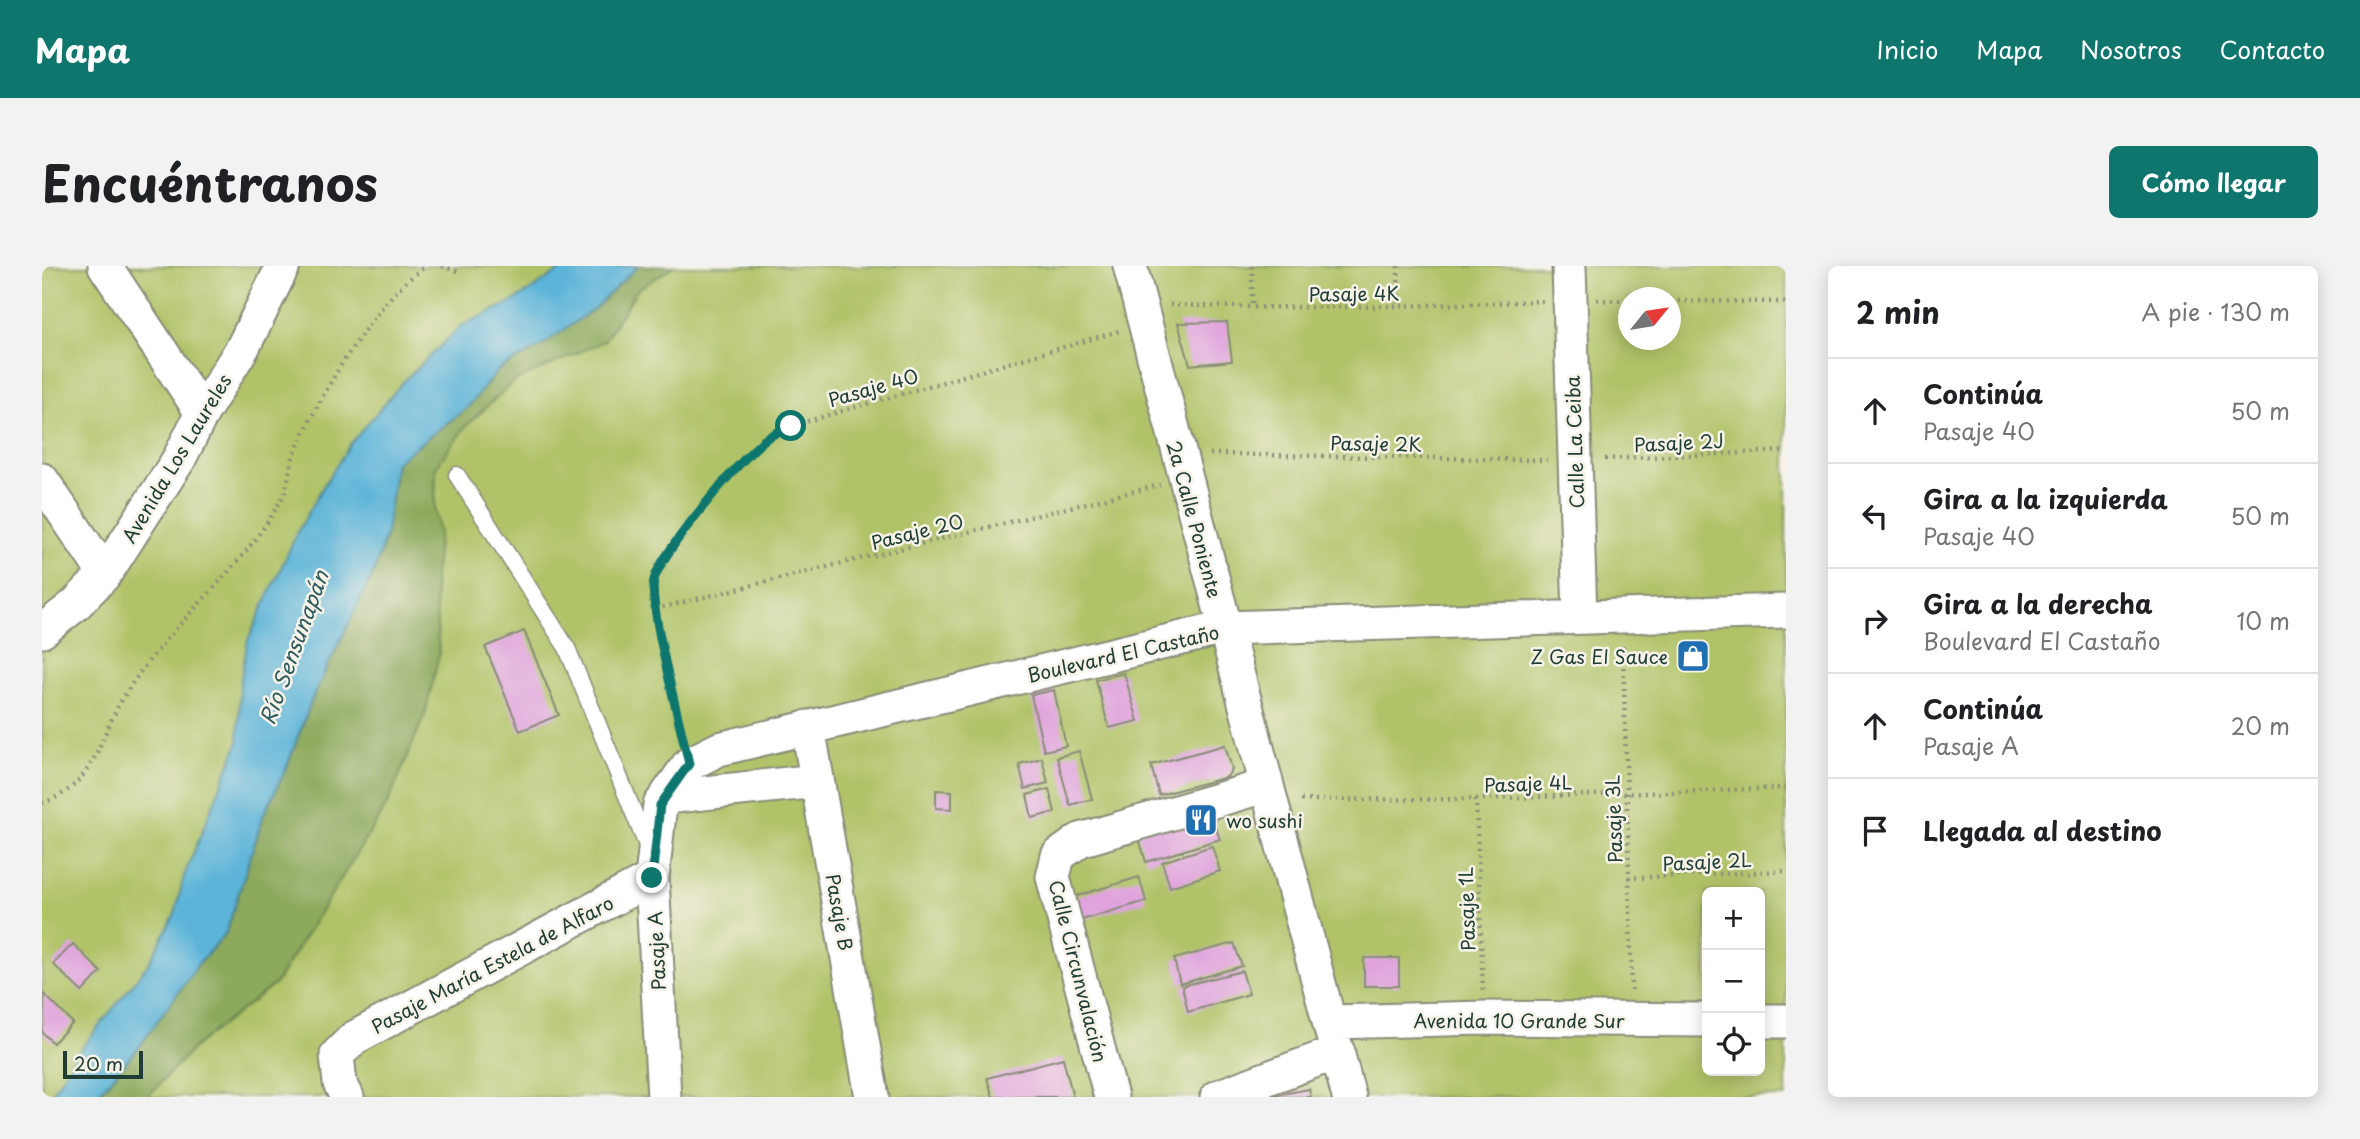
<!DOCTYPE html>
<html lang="es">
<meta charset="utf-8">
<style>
:root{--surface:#fff;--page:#f2f2f2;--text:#202124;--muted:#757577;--line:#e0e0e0;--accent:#0f766e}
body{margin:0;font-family:"Playpen Sans",sans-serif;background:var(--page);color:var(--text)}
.controls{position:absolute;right:21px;bottom:21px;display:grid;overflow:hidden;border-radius:10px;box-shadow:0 4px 18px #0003}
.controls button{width:63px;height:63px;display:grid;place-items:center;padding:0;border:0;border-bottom:2px solid var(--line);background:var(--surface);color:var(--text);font:35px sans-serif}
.compass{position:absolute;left:1576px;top:21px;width:63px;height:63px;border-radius:50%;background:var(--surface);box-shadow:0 4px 18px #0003;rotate:60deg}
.scale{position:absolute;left:21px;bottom:18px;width:80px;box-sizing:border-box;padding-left:7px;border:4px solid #1f3d34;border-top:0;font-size:19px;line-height:24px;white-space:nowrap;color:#1f3d34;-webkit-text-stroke:5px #f7f3e8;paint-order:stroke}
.stop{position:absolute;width:21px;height:21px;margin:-16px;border:5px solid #0f766e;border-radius:50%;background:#fff}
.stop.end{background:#0f766e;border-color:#fff;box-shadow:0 2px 7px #0008}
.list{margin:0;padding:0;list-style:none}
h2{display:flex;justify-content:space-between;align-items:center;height:91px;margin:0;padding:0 28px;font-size:30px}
h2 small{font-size:23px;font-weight:400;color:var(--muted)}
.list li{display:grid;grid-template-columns:46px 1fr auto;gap:21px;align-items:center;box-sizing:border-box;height:105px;padding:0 28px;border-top:2px solid var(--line)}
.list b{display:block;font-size:26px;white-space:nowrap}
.list p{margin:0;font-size:23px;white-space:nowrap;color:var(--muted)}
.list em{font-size:23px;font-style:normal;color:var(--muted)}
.icon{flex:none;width:38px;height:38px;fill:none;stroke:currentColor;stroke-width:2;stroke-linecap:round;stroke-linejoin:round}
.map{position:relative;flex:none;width:1744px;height:831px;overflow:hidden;border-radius:10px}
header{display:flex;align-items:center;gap:42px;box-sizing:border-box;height:98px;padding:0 35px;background:var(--accent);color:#fff}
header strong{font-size:33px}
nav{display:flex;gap:38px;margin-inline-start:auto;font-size:24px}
.intro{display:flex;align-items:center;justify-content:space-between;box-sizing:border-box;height:168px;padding:0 42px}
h1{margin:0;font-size:49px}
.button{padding:18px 32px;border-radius:10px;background:var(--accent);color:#fff;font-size:24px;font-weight:700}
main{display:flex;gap:42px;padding:0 42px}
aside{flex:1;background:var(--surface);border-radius:10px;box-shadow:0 4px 18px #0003}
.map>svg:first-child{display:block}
</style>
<header>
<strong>Mapa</strong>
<nav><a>Inicio</a><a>Mapa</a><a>Nosotros</a><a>Contacto</a></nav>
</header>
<div class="intro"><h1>Encuéntranos</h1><a class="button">Cómo llegar</a></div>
<main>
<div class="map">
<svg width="1744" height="831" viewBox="0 0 1744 831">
<rect width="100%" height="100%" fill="#f7f3e8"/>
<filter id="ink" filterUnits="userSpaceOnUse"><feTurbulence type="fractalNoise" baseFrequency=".0143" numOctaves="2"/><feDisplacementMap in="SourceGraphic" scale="14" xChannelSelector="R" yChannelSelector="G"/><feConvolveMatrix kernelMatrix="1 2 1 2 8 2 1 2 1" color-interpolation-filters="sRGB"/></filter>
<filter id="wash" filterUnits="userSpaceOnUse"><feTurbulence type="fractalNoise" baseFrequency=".00686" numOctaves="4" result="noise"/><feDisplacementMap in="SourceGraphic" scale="28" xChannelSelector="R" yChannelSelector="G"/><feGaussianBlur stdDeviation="1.57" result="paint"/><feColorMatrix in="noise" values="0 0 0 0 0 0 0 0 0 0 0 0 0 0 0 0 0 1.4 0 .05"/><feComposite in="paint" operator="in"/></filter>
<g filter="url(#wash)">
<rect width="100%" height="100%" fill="#f3dabb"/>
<path fill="#b0c367" stroke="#68804e" stroke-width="2" fill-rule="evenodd" d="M0 0H1744V831H0ZM1587 32H1629V74H1587ZM1665 626H1718V805H1665Z"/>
<path fill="#8ca95c" stroke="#567348" stroke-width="2" d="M596 0H632L595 24 562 75 471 116 423 161 394 201 393 241 397 265 392 313 397 389 383 448 345 539 233 718 153 780 105 831H53L94 785 157 697 184 667 222 548 244 503 272 428 331 308 343 274 354 196 426 141 456 104 488 87 553 42Z"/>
<path fill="#5bb4d9" stroke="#3d7886" stroke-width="2" d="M525 0H596L553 42 495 83 456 104 426 141 354 196 344 268 331 308 272 428 244 503 222 548 184 667 157 697 94 785 53 831H7L36 787 107 697 133 648 142 610 196 478 198 417 206 374 255 267 282 219 309 177 361 116 419 60 472 35Z"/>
<g id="blocks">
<path fill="#dfa2dd" d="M1185 56 1190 95 1148 99 1136 57Z
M482 365 517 449 478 465 443 381Z
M1082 407 1096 455 1067 462 1054 414Z
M1012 424 1024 480 1002 485 989 429Z
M1183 479 1190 503 1185 511 1117 529 1109 499Z
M1037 485 1050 533 1028 539 1015 491Z
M1000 492 1006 517 983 523 977 498Z
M1007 523 1013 546 990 552 985 529Z
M894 524 910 525V543L894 542Z
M1168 546 1178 573 1104 596 1095 566Z
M1170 580 1178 605 1128 621 1120 596Z
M1097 611 1104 635 1033 656 1025 633Z
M1192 677 1200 700 1138 718 1132 693Z
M31 678 59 706 40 726 11 698Z
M1322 692H1357V720H1322Z
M1200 705 1207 728 1146 746 1140 720Z
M2 728 31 757 11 777 0 766Z
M1021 792 1031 831H951L945 812Z
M1267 823 1269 831H1229V830Z"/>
</g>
</g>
<g filter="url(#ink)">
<use href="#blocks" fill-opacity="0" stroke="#898c78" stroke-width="2"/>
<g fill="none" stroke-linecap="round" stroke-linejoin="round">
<defs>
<path id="lane" d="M415 209 525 382 606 582"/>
<path id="street" d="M63 0 160 147
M1088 0 1307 831
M1527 0 1538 351
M0 214 63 308
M0 365 33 339 63 308 137 193 160 147 201 81 241 0
M766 461 830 831
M624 531 775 515
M1718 755H1744
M1289 756 1442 752 1665 754
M305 831 298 817 295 789 312 772 610 612
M622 831 610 612 618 539 647 498 677 483 1182 362 1744 345
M1069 831 1011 611 1016 590 1038 574 1223 520
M1175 831 1296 786"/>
</defs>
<use href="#lane" stroke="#898c78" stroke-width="19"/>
<use href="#street" stroke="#898c78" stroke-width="37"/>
<path stroke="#898c78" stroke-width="4.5" stroke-dasharray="2 5" stroke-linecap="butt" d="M400 0 417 6
M1210 0V42
M1356 0 1357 41
M1555 34 1587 35
M1629 35 1744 36
M1128 39C1252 44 1376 40 1501 35
M1168 188 1505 194
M1563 193 1744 185
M614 343 1118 219
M1581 380 1590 724
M641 469C634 436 607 343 611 315 615 291 703 188 725 172 732 167 741 164 749 160L1077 65
M1434 533 1441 724
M1259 534 1434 533 1744 522
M0 537C52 520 55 478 78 437 121 362 197 310 239 234 247 221 246 203 252 189 275 133 334 32 384 0
M1586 612 1744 605"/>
<use href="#lane" stroke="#fff" stroke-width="16"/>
<use href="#street" stroke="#fff" stroke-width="33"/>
</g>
</g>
<g fill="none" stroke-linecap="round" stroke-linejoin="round" filter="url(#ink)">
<path stroke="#0f766e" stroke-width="9" d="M610 612 618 539 647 498C640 465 606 339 612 314 618 288 702 188 725 172 732 167 741 164 749 160"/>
</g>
<defs>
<symbol id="shop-square" viewBox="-11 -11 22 22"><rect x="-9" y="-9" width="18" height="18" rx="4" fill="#1f6fb2" stroke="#f7f3e8"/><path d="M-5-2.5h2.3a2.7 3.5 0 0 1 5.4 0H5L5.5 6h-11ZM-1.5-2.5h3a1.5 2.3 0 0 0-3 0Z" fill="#fff"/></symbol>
<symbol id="restaurant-square" viewBox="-11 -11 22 22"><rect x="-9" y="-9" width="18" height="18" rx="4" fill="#1f6fb2" stroke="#f7f3e8"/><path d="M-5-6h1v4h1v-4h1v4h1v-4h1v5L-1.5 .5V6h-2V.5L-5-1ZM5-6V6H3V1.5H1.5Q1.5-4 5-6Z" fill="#fff"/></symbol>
</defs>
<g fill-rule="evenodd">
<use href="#shop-square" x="1632" y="371" width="38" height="38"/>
<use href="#restaurant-square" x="1140" y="535" width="38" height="38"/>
</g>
<g text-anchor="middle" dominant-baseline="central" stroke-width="5" stroke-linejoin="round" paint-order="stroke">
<g font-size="19" fill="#1f3d34" stroke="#f7f3e8">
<text transform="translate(1312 27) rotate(-1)">Pasaje 4K</text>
<text transform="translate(831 121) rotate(-16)">Pasaje 4O</text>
<text transform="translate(1532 176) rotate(-92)">Calle La Ceiba</text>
<text transform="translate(1637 176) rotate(-3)">Pasaje 2J</text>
<text transform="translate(1334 177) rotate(1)">Pasaje 2K</text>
<text transform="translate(134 192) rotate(-59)">Avenida Los Laureles</text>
<text transform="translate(1153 253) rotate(75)">2a Calle Poniente</text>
<text transform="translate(875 265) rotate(-14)">Pasaje 2O</text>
<text transform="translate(1081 387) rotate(-13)">Boulevard El Castaño</text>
<text transform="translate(1486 517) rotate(-2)">Pasaje 4L</text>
<text transform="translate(1571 553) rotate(-92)">Pasaje 3L</text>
<text transform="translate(1665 595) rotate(-3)">Pasaje 2L</text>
<text transform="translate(1424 643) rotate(-92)">Pasaje 1L</text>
<text transform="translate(798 646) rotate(80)">Pasaje B</text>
<text transform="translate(614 685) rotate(-93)">Pasaje A</text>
<text transform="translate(450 698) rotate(-28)">Pasaje María Estela de Alfaro</text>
<text transform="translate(1037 705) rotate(76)">Calle Circunvalación</text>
<text x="1477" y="754">Avenida 10 Grande Sur</text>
</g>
<g font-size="19" fill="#1f3d34" stroke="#f7f3e8" text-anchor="end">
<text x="1626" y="390">Z Gas El Sauce</text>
<text x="1184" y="554" text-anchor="start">wo sushi</text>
</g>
<g font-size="21" font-style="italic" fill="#2e5b5d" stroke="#f7f3e8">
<text transform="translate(251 381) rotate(-70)">Río Sensunapán</text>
</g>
</g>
</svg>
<div class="controls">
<button>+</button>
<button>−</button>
<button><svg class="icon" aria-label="locate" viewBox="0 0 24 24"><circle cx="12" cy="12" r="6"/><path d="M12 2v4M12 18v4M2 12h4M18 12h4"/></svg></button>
</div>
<svg class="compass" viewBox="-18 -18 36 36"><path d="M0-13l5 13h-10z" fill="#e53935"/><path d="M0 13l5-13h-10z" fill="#757577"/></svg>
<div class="scale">20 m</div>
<div class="stop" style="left:749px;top:160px"></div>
<div class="stop end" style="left:610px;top:612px"></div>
</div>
<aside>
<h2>2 min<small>A pie · 130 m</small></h2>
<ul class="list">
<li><svg class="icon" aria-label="ahead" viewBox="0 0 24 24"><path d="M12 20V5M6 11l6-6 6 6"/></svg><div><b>Continúa</b><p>Pasaje 4O</p></div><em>50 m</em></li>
<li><svg class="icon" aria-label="left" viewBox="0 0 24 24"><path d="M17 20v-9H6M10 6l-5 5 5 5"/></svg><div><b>Gira a la izquierda</b><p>Pasaje 4O</p></div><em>50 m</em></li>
<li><svg class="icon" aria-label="right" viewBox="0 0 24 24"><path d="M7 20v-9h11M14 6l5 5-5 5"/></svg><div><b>Gira a la derecha</b><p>Boulevard El Castaño</p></div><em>10 m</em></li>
<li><svg class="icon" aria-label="ahead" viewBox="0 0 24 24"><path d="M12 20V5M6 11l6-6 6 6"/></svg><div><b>Continúa</b><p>Pasaje A</p></div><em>20 m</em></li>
<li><svg class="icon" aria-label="arrive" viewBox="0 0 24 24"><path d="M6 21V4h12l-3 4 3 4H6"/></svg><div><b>Llegada al destino</b></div></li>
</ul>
</aside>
</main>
